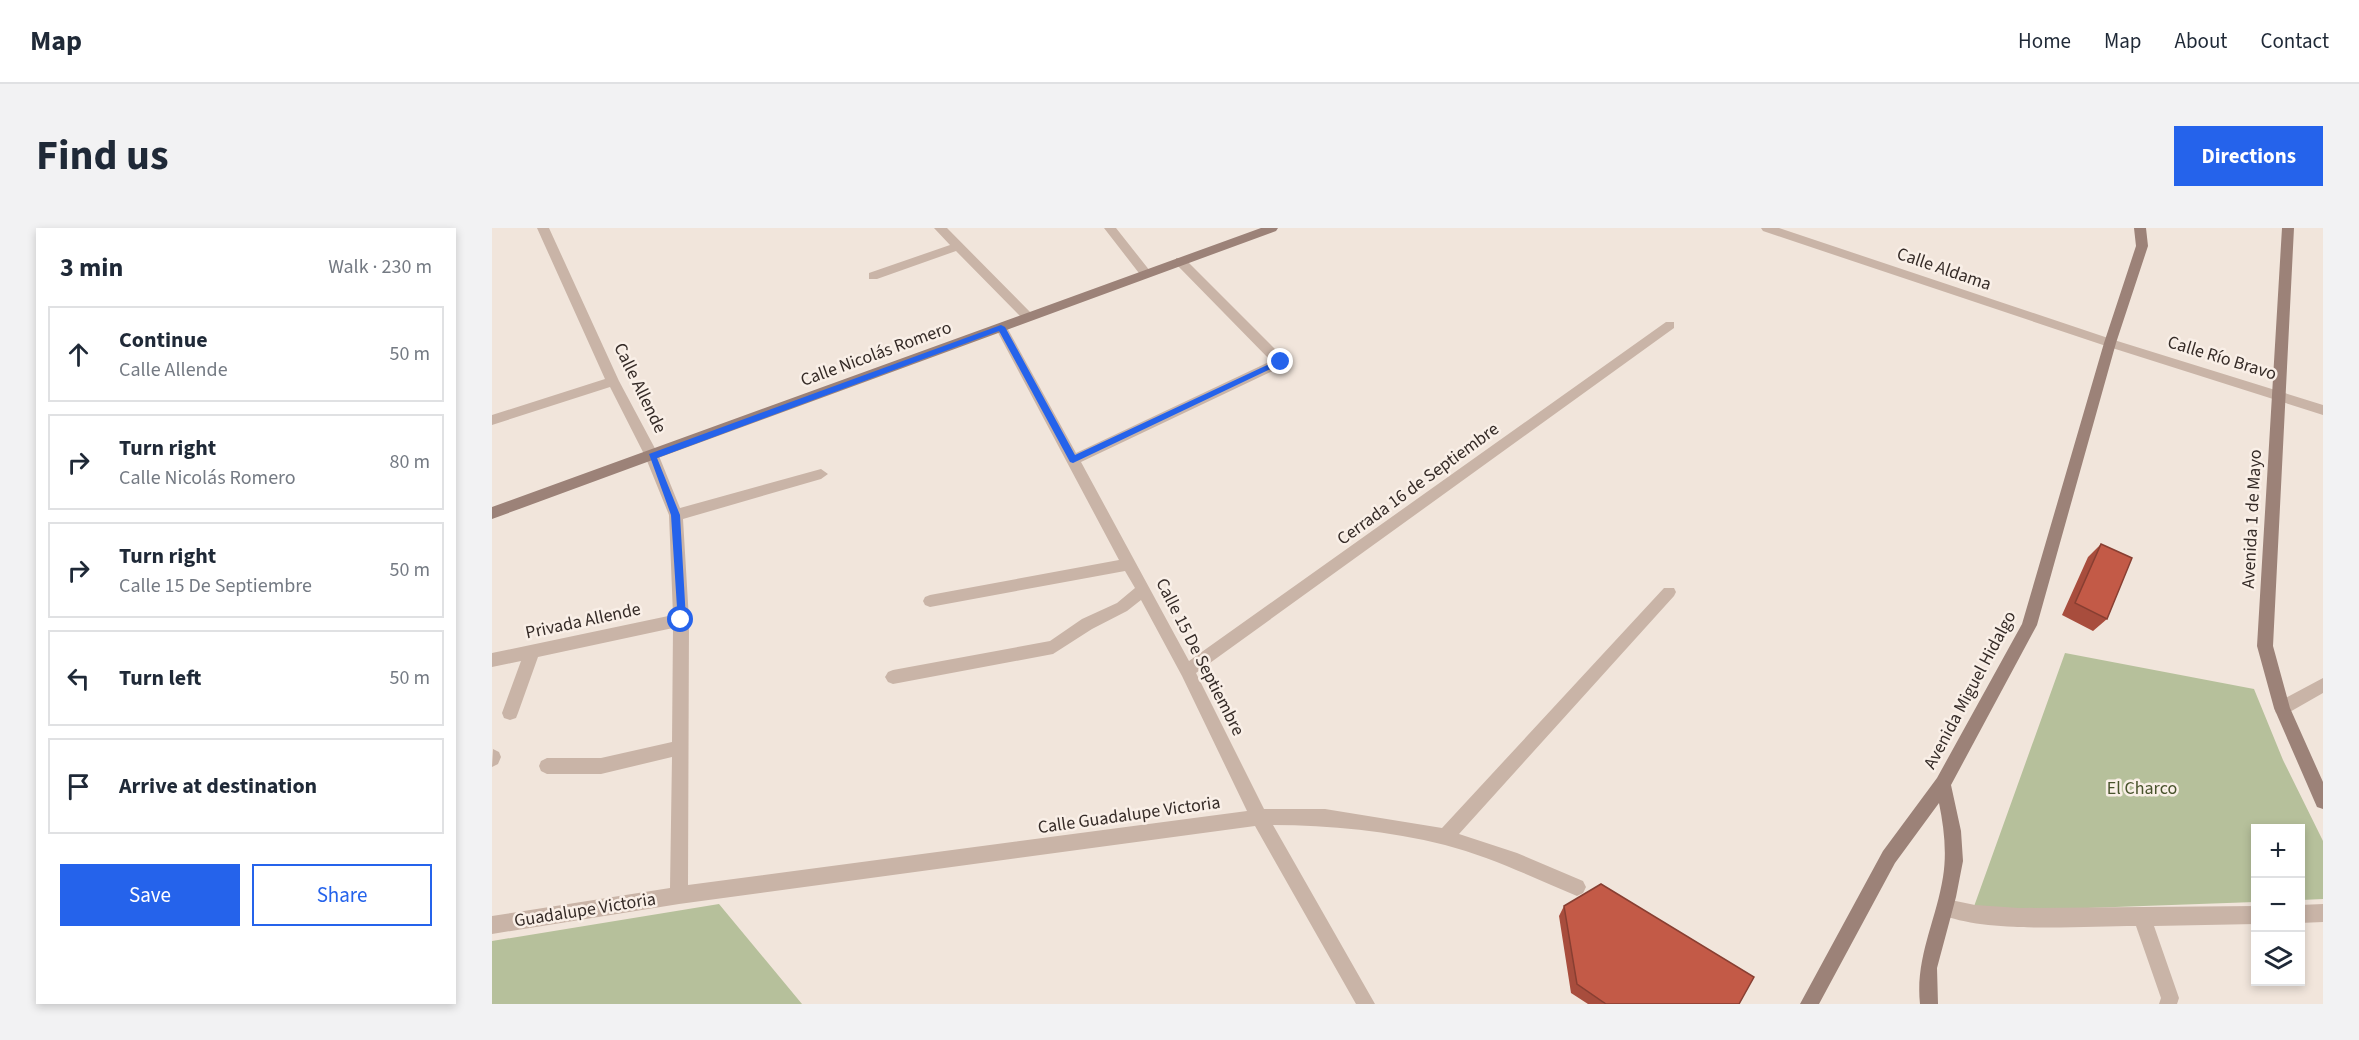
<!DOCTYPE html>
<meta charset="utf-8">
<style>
:root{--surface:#fff;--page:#f2f2f3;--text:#1f2937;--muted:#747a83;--line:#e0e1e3;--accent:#2563eb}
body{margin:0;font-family:"Source Sans 3",sans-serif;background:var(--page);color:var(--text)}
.controls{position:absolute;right:18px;bottom:18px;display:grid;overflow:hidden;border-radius:0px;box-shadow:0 3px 9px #0003}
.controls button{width:54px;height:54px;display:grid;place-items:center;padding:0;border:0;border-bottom:2px solid var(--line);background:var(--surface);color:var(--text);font:30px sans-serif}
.stop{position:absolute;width:18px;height:18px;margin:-14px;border:4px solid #2563eb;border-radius:50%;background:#fff}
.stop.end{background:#2563eb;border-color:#fff;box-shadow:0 2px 6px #0008}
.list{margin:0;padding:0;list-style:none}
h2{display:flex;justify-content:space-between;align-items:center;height:78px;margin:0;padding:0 24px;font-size:26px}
h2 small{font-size:20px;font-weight:400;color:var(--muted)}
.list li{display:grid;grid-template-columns:39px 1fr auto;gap:18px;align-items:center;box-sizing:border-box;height:96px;margin:0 12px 12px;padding:0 12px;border:2px solid var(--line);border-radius:0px}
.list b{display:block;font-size:22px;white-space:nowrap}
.list p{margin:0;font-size:20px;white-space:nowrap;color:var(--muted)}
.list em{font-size:20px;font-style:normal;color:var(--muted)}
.actions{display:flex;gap:12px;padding:18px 24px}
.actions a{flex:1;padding:14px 0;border:2px solid var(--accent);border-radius:0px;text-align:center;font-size:21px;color:var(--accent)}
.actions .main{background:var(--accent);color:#fff}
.icon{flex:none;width:33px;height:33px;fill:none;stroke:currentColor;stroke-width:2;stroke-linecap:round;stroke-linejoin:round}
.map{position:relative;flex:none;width:1831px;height:776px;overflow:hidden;border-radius:0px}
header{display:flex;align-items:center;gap:36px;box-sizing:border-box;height:84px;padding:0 30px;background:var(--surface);border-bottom:2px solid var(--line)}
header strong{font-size:28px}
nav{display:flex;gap:33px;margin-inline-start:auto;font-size:21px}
.intro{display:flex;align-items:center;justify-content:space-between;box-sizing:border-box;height:144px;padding:0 36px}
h1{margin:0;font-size:42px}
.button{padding:15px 27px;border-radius:0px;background:var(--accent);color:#fff;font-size:21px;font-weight:700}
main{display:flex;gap:36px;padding:0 36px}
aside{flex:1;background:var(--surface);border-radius:0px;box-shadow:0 3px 9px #0003}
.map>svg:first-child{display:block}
</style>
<header>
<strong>Map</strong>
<nav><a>Home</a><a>Map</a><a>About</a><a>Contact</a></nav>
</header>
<div class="intro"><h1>Find us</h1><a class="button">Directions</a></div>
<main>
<aside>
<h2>3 min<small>Walk · 230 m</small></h2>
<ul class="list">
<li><svg class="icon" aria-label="ahead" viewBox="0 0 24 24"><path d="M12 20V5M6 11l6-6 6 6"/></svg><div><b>Continue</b><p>Calle Allende</p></div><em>50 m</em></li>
<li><svg class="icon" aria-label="right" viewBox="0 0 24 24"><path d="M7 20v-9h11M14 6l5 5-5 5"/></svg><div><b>Turn right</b><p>Calle Nicolás Romero</p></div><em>80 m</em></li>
<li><svg class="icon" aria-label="right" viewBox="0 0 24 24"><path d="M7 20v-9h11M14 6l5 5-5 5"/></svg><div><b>Turn right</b><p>Calle 15 De Septiembre</p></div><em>50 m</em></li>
<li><svg class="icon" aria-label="left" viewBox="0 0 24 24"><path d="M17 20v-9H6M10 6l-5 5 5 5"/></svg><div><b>Turn left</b></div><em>50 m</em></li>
<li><svg class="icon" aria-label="arrive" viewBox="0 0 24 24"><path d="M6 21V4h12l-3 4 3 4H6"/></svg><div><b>Arrive at destination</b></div></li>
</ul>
<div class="actions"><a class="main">Save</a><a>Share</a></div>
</aside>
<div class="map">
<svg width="1831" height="776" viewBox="0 0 1831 776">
<rect width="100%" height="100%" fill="#f1e5db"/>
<path fill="#b6c09b" d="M1573 425 1762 461 1791 532 1831 613V671L1809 672 1808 600H1764L1763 674 1480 684Z
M227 676 310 776H0V713Z"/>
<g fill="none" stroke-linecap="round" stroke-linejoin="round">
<path fill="#c9b4a7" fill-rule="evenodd" d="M1454 671 1483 677 1527 680 1764 678V696L1662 698 1687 770 1685 776H1667L1669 770 1644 698C1591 698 1495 706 1448 686L1445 680 1448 674Z
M1831 676V694L1808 695V677Z"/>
<path fill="#c9b4a7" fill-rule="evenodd" d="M45 0H57L127 153 167 228 188 280 329 241 336 246 329 251 191 291 197 392 196 657 755 583 690 448 649 372 635 383 600 401 561 426 401 456 396 454 393 449 396 444 401 442 558 413 590 391 625 375 643 360 633 343 438 379 433 377 431 373 433 369 438 367 627 332 503 99 505 96H513L584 225 779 133 684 36V30H692L793 131V137L589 234 697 433 1174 94H1182V100L704 445 772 581H833L950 600 1172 360H1182L1184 364 1182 368 967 606 1025 625 1091 653 1094 659 1091 665 1085 668C1042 650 999 629 953 617 897 603 838 597 781 597L883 776H864L763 598 187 676 0 706V688L178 660 180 529 109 546H55L49 543 47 538 49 533 55 530H109L180 514 181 400 46 429 26 485 24 490 18 492 12 490 10 485 29 433 0 439V425L181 387 177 287 153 228 118 159 0 197V187L113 151Z
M442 0H455L540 86V92H532L464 23 385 51H377V45L458 17Z
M612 0H624L658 43V49H650Z
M1269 0H1287L1622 112 1831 177V187L1614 118 1271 3Z
M1831 450V465L1796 485 1790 487 1784 485 1782 480 1784 475Z
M1 521 7 524 9 529 6 536 0 539Z"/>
<path fill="#9c8278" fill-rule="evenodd" d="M769 0H786L784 3 0 291V279Z
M1642 0H1654L1656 18 1624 115 1545 397 1459 557 1469 603 1471 633 1464 669 1445 740 1446 776H1428C1423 730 1444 693 1451 649 1455 624 1452 600 1447 575L1403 635 1327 776H1308L1391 623 1445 550 1530 396 1612 115 1644 18Z
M1790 0H1802L1781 418 1798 480 1831 554V581L1825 579 1782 480 1765 418Z"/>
</g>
<path fill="#a84d3d" d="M1609 316 1615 391 1601 403 1570 387 1596 329Z
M1072 678 1247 776H1096L1079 765 1067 688Z"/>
<path fill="#c35a47" stroke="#883f32" stroke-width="1.5" d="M1609 316 1640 330 1615 391 1583 375Z
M1109 656 1262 749 1247 776H1114L1085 756 1072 678Z"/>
<path fill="#2563eb" d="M509 97 513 99 583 227 786 132 793 134 581 235 578 234 507 103 165 230 188 287 194 392 189 396 186 395 179 287 157 226Z"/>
<g text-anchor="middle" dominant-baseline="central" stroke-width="5" stroke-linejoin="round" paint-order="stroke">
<g font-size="18" fill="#352b27" stroke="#f9efe7">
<text transform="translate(1452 41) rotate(19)">Calle Aldama</text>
<text transform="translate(384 126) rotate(-20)">Calle Nicolás Romero</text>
<text transform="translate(1730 130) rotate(17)">Calle Río Bravo</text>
<text transform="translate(148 160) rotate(64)">Calle Allende</text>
<text transform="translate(926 256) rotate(-36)">Cerrada 16 de Septiembre</text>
<text transform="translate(1760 291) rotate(-87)">Avenida 1 de Mayo</text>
<text transform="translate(91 393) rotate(-12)">Privada Allende</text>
<text transform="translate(708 429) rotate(63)">Calle 15 De Septiembre</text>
<text transform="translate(1478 462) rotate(-62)">Avenida Miguel Hidalgo</text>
<text transform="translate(637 587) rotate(-8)">Calle Guadalupe Victoria</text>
<text transform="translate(93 682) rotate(-9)">Guadalupe Victoria</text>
</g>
<g font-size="18" fill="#48532c" stroke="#f9efe7">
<text x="1650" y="560">El Charco</text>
</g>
</g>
</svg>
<div class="controls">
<button>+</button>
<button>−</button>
<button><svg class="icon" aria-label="layers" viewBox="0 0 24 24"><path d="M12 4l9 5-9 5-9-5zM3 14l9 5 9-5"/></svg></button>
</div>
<div class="stop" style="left:189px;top:392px"></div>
<div class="stop end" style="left:789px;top:134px"></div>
</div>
</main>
